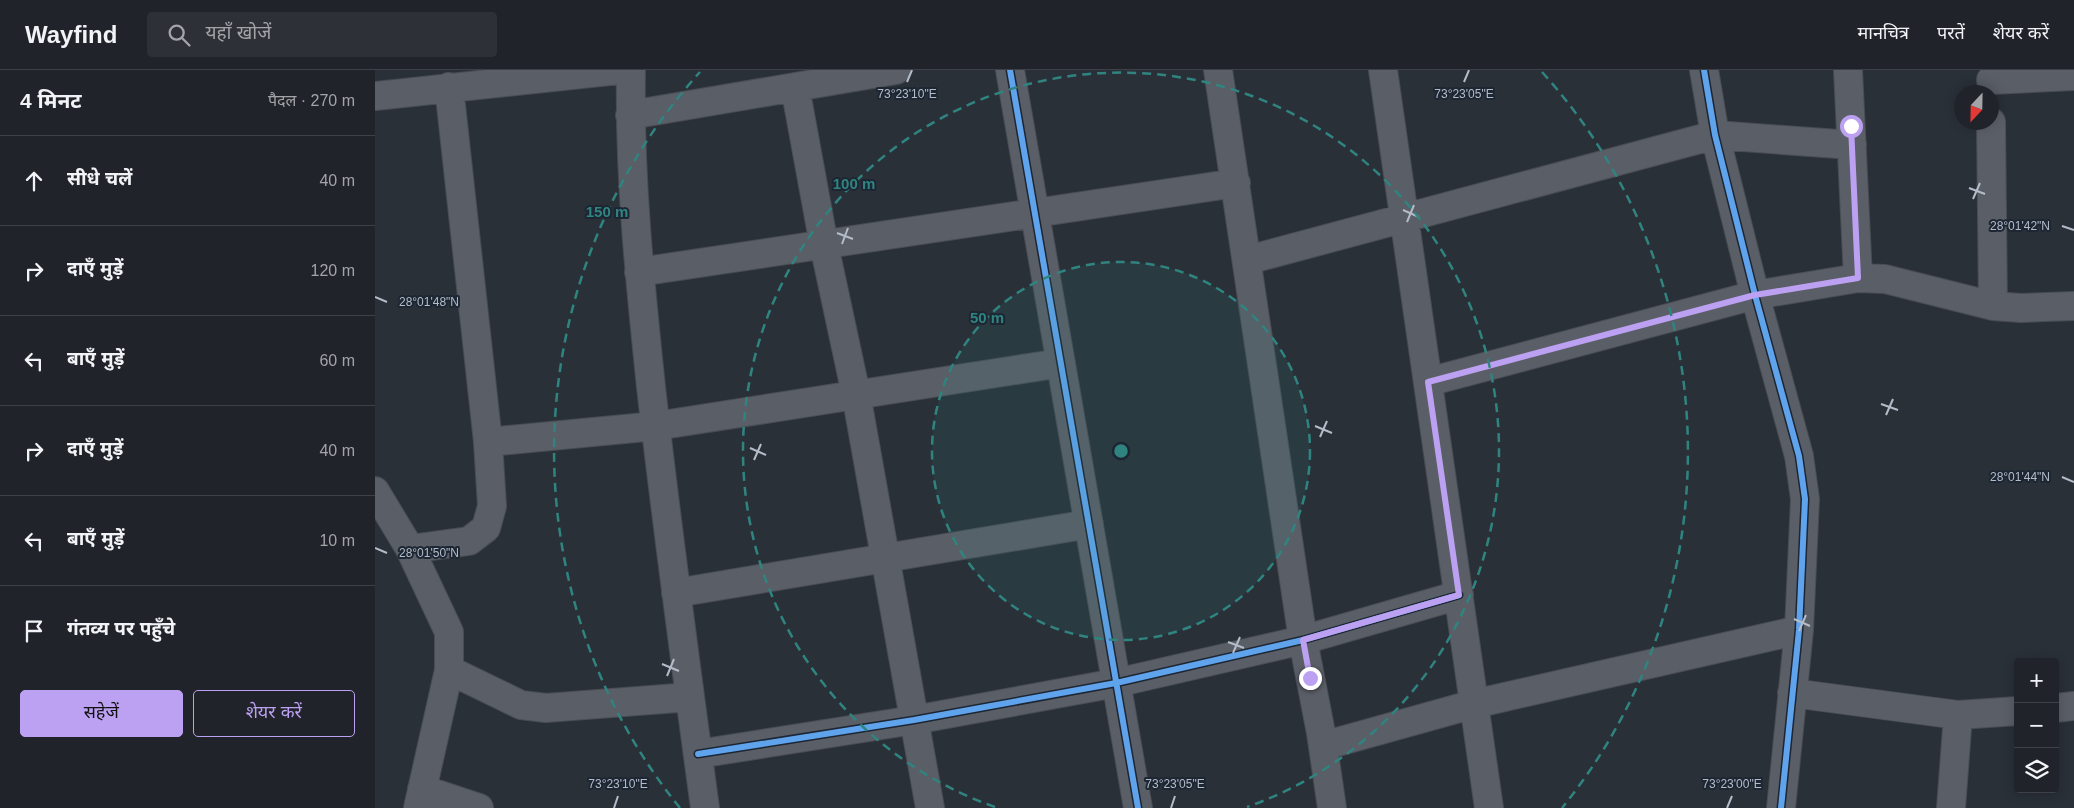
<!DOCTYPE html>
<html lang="hi">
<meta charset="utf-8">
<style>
:root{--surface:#20242a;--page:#2d3036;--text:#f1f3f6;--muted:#a2a4a8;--line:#3d4147;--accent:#bca0f2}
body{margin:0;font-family:Helvetica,"Noto Sans Devanagari",sans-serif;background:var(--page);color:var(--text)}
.controls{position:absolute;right:15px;bottom:15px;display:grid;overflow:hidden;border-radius:5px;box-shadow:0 2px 12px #0003}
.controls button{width:45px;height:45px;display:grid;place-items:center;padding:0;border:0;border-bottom:1px solid var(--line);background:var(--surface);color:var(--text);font:25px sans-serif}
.compass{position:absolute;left:1579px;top:15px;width:45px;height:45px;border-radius:50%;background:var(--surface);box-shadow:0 2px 12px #0003;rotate:202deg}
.stop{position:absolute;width:15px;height:15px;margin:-11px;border:4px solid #bca0f2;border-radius:50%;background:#fff}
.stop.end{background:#bca0f2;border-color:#fff;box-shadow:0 1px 5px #0008}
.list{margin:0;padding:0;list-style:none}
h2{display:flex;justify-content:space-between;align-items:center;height:65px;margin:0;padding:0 20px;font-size:21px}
h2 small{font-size:16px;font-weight:400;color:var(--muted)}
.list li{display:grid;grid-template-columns:32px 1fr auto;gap:15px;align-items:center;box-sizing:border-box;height:90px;padding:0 20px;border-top:1px solid var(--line)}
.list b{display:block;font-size:19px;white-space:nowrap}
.list em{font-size:16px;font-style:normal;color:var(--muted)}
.actions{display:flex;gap:10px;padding:15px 20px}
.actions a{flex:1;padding:11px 0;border:1px solid var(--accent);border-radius:5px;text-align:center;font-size:18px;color:var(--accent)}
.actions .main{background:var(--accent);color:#111}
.icon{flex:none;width:28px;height:28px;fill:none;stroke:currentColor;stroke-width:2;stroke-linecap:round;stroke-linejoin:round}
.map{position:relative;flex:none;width:1699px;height:738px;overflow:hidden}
header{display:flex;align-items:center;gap:30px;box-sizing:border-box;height:70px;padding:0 25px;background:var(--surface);border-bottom:1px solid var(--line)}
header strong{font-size:24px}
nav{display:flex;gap:28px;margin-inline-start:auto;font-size:18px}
.search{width:350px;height:45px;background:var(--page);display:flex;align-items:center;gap:12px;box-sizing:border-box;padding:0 18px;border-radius:5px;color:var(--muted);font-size:19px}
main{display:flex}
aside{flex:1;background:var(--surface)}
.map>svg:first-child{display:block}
</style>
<header>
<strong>Wayfind</strong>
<div class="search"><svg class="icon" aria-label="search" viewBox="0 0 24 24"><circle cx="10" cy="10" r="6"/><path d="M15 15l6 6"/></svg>यहाँ खोजें</div>
<nav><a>मानचित्र</a><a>परतें</a><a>शेयर करें</a></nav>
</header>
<main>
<aside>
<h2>4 मिनट<small>पैदल · 270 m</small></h2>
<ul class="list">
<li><svg class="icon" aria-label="ahead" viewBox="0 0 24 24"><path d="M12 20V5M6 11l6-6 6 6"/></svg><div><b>सीधे चलें</b></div><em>40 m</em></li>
<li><svg class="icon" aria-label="right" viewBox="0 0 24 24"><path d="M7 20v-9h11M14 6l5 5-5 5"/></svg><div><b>दाएँ मुड़ें</b></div><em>120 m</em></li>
<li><svg class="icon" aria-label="left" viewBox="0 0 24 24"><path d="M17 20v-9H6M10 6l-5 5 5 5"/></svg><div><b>बाएँ मुड़ें</b></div><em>60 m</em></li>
<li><svg class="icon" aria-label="right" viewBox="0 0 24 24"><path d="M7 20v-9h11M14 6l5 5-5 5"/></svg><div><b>दाएँ मुड़ें</b></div><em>40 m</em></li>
<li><svg class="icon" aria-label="left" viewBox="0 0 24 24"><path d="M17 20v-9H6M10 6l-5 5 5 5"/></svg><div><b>बाएँ मुड़ें</b></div><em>10 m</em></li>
<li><svg class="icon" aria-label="arrive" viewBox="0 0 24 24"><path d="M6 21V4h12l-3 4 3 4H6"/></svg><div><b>गंतव्य पर पहुँचे</b></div></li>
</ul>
<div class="actions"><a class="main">सहेजें</a><a>शेयर करें</a></div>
</aside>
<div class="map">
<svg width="1699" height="738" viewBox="0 0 1699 738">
<rect width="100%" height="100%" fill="#2a3038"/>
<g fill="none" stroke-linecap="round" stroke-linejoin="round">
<defs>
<path id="minor" d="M256 0C254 106 265 212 276 317 292 458 311 598 330 738
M635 0 763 738
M843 0 928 570 946 663 957 738
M1008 0 1114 738
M1329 0 1340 65 1380 225 1424 386 1430 429 1424 560 1406 738
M1473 0 1483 208
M1616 10 1699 6
M420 17 449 175 481 324 555 738
M0 26 244 0
M255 45 521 0
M1616 52 1618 236
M873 190 1340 65 1477 75
M264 202 861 113
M1053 312 1380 225 1483 208 1510 209 1618 236 1646 238 1699 236
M113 372 281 356 686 293
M0 421 35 479 74 562V600L43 738
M35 479 94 471 111 458 117 436 113 372 74 17
M301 523 714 454
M74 600 146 635 171 638 315 627
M1417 623 1583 645 1643 641
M1680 638 1699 636
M948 676 1099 634 1424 560
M323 684 539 650 741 613 928 570 1084 525
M47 719 104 738
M1576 738 1583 645"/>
</defs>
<use href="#minor" stroke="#484c53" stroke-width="30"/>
<use href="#minor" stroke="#5a5e66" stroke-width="28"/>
<defs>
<path id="cycleway" d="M635 0 763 738
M1329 0 1340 65 1380 225 1424 386 1430 429 1424 560 1406 738
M323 684 539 650 741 613 928 570 1084 525"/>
</defs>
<use href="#cycleway" stroke="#1d2633" stroke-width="9"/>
<use href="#cycleway" stroke="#60a3ed" stroke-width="6"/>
</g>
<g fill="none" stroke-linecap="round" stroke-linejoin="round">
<path stroke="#bca0f2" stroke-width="6" d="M935 608 928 570 1084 525 1053 312 1380 225 1483 208 1476 56"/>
</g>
<path fill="none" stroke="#b4bcc9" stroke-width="2" d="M532 12 537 0M1089 12 1094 0M1594 118 1610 124M1598 129 1605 113M1028 140 1044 147M1032 152 1039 135M1687 156 1699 160M462 163 478 169M467 174 473 158M0 227 12 232M1506 334 1523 340M1511 345 1518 329M940 356 957 363M945 367 952 351M375 378 391 385M379 390 386 374M1687 407 1699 412M0 478 12 483M1419 549 1435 556M1424 561 1431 545M853 572 869 578M858 583 865 567M287 594 304 601M292 606 299 589M239 738 243 726M796 738 800 726M1352 738 1357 726"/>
<circle cx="746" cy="381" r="189" fill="#308480" fill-opacity=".12"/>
<g fill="none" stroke="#308480" stroke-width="2.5" stroke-dasharray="9 6">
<circle cx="746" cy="381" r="189"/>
<path d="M620 737A378 378 0 1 1 872 737"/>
<path d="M305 738A567 567 0 0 1 325 2M1167 2A567 567 0 0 1 1187 738"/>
</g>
<g font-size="12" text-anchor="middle" fill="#b4bcc9" stroke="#1d2633" stroke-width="4" stroke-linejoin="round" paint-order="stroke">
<text x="532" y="28">73°23'10"E</text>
<text x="1089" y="28">73°23'05"E</text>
<text x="1645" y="160">28°01'42"N</text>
<text x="54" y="236">28°01'48"N</text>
<text x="1645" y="411">28°01'44"N</text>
<text x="54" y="487">28°01'50"N</text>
<text x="243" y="718">73°23'10"E</text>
<text x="800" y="718">73°23'05"E</text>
<text x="1357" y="718">73°23'00"E</text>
</g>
<circle cx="746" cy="381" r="8" fill="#308480" stroke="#1d2633" stroke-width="2.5"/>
<g font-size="15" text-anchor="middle" font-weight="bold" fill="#308480" stroke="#1d2633" stroke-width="4" stroke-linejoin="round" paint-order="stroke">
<text x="479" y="119">100 m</text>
<text x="232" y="147">150 m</text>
<text x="612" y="253">50 m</text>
</g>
</svg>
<div class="controls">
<button>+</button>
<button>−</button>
<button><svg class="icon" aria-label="layers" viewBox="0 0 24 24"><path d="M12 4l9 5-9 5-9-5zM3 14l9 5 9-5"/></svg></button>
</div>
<svg class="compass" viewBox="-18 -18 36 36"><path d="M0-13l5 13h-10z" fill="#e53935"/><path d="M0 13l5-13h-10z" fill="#a2a4a8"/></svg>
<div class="stop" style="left:1476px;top:56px"></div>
<div class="stop end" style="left:935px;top:608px"></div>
</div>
</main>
